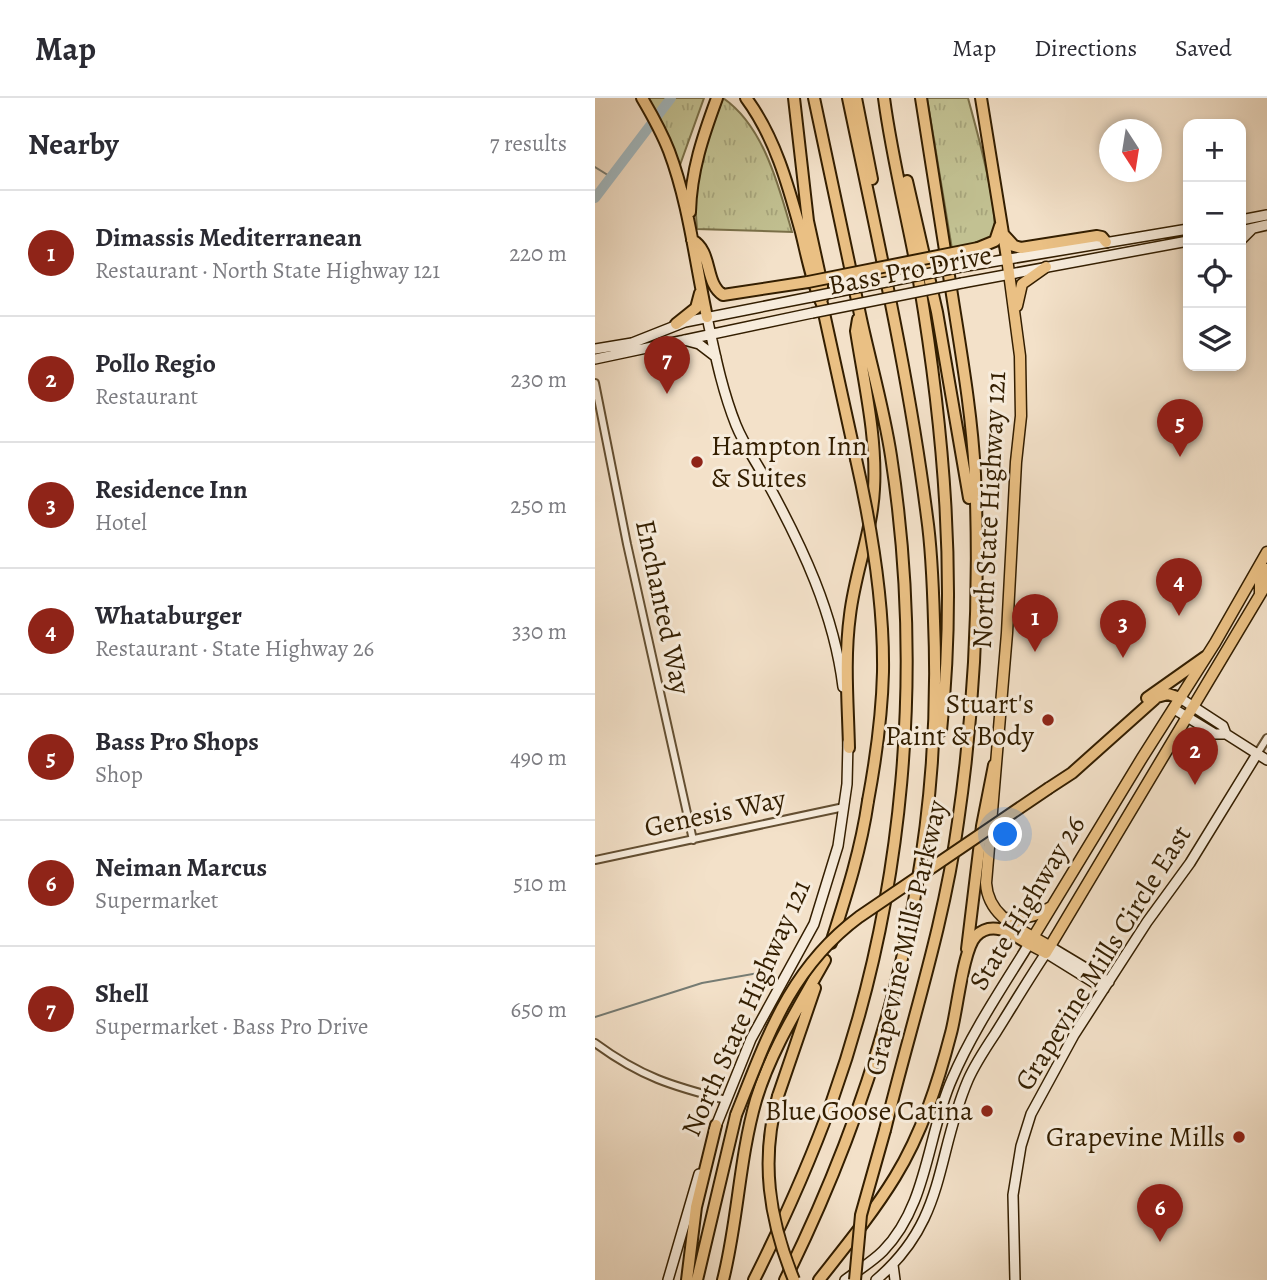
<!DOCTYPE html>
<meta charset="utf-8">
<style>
:root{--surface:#fff;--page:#f2f2f3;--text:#2b2b33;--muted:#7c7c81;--line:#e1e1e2;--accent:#8f2418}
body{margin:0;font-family:Alegreya,serif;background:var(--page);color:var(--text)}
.controls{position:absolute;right:21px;top:21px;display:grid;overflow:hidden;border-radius:14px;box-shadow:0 4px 10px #0003}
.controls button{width:63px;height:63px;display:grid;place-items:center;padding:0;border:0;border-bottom:2px solid var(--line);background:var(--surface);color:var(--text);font:35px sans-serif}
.compass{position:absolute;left:504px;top:21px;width:63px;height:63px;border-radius:50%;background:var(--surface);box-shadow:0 4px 10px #0003;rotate:168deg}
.you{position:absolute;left:411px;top:737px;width:24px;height:24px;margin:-18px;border:5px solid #fff;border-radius:50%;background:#1a73e8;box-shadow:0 0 0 10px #1a73e833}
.badge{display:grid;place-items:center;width:46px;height:46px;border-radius:50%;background:var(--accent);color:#fff;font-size:23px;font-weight:700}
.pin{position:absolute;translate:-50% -58px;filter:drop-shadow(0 2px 4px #0008)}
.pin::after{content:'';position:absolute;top:37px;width:24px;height:21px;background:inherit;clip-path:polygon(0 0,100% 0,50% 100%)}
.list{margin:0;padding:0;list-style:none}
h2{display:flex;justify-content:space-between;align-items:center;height:91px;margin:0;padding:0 28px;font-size:30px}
h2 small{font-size:23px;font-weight:400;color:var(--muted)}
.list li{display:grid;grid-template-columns:46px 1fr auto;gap:21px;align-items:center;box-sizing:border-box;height:126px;padding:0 28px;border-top:2px solid var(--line)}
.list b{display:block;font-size:26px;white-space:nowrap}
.list p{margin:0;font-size:23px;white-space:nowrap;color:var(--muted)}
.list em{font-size:23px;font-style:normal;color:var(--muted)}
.icon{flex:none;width:38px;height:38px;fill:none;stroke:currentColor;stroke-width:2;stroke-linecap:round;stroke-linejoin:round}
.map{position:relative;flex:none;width:672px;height:1182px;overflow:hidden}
header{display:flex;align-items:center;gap:42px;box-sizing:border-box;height:98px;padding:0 35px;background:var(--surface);border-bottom:2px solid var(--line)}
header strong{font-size:33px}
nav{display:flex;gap:38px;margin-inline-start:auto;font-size:24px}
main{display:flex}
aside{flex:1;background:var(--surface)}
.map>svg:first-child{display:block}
</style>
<header>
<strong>Map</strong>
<nav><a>Map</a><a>Directions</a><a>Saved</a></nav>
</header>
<main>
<aside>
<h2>Nearby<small>7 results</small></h2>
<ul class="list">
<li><span class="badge">1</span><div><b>Dimassis Mediterranean</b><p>Restaurant · North State Highway 121</p></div><em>220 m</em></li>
<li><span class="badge">2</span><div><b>Pollo Regio</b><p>Restaurant</p></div><em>230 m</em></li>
<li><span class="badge">3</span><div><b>Residence Inn</b><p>Hotel</p></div><em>250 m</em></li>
<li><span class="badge">4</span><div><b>Whataburger</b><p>Restaurant · State Highway 26</p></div><em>330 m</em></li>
<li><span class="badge">5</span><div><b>Bass Pro Shops</b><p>Shop</p></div><em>490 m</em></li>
<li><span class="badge">6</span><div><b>Neiman Marcus</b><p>Supermarket</p></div><em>510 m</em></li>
<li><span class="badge">7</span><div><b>Shell</b><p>Supermarket · Bass Pro Drive</p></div><em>650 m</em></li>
</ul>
</aside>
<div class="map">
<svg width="672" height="1182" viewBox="0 0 672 1182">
<defs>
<pattern id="grass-tufts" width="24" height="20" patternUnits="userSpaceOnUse" patternTransform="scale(1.75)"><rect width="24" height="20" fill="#c2c192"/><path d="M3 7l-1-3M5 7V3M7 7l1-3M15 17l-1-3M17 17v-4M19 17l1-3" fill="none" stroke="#a7a57c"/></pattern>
</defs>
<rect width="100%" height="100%" fill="#f3e1c9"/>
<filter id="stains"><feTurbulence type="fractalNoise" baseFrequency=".00286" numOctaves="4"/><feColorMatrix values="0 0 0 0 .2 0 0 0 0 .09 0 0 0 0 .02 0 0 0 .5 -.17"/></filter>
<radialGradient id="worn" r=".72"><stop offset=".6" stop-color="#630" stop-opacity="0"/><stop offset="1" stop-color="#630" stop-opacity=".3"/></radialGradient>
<path fill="url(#grass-tufts)" stroke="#7a7049" stroke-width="2" d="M52 0H109L85 67Z
M128 0C169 28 184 89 197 134L102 131 99 90 102 70Z
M332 0H373C379 23 408 122 397 138 391 149 368 149 357 151Z"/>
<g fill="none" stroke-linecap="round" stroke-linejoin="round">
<path stroke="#767c74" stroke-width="2" d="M0 69 16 79
M0 919 107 885 174 873"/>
<path stroke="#a3bac2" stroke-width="10" d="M0 100 76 0"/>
<defs>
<path id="street" d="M0 285 32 446 98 742
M662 656 672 640
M0 762 249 709
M0 945C46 979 77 988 131 1002"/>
<path id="secondary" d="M646 122 672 117
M646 133 672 127
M646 142 657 131
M366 169 593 131
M367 185 593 143
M112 219C120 256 127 292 141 327 149 347 162 365 172 384 207 448 239 515 248 589
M89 242 104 246 121 259
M0 251 37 245 90 224 216 199
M0 261 217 215
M585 600 628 628 631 636 672 662
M579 611 620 636H631
M454 848 514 884
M119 1033 156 941 219 826 243 748 252 686 253 644
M298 1167 300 1182
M73 1182 104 1076
M250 1182C262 1173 277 1164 288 1153 333 1107 332 1037 357 981 377 934 407 890 434 846
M281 1182C352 1122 340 1059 373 982 380 966 390 951 400 936 417 909 433 882 451 855L509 891
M420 1182 418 1097 426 1048 436 1016 479 937 552 824 595 765 662 656"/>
<path id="primary" d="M412 160 425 258 426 318 421 364 412 535 391 785C393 820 427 832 454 848
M422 208 427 186 451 169
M672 454 620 545 547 660 434 846 451 855 672 485
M665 496V482L672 471
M410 820C427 822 442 818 456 809"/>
<path id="highway" d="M47 0C57 17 67 35 74 53 94 106 100 164 112 219
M151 0C180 39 193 87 206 134 212 158 216 182 227 206L261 361
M199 0 213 123 227 187V201
M261 0 277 81
M289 0C297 61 313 122 324 183 349 331 362 483 346 633
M386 0 412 160
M312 83 342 214 374 400
M95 114C96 73 108 38 122 0
M408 136 419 148 426 150 502 138 507 139 511 144
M97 142C118 153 109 185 128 197L213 184
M383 150 400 143 405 128
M81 226 101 210 105 195
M552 600 610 559
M254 650C253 606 249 561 255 517 260 474 277 434 279 391 282 339 269 285 261 233L263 221
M454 690 477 675 562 599 573 596 585 600
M236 845C251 798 266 752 273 703
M372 851 387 728 399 667
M183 998 220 890
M290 1032C315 929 349 828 363 724 380 608 385 492 380 376 377 318 367 260 358 203 348 136 337 68 326 0
M92 1182 101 1109 121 1027
M102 1182 141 1017
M128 1182C143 1123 144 1061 161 1002 176 952 205 907 230 862
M159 1182C188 1124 215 1064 237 1003 310 798 329 573 296 358 289 312 276 267 266 221 250 147 235 74 219 0
M190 1182C293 974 349 756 339 523 338 488 337 454 332 419 314 278 282 139 253 0
M224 1182C250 1149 278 1115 300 1079 327 1035 343 985 356 935 362 914 368 851 381 838 398 821 419 837 434 846"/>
</defs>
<use href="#street" stroke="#634f32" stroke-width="10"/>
<use href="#secondary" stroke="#331e00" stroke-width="12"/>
<use href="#primary" stroke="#331e00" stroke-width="13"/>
<use href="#highway" stroke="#331e00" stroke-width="14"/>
<use href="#street" stroke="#f7ecdc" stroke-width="6"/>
<use href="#secondary" stroke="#f7ecdc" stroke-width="9"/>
<use href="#primary" stroke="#eac084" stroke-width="10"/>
<use href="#highway" stroke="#eac084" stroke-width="10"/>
<defs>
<path id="secondary-bridge" d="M216 199 366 169
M217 215 367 185"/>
<path id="highway-bridge" d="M213 184 383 150
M261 361C276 427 289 507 288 574 287 618 281 660 273 703
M183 998C165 1062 174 1121 199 1182
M141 1017C172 940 194 871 264 819L454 690
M260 1182 266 1117 290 1032"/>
</defs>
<use href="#secondary-bridge" stroke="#331e00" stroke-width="12" stroke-linecap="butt"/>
<use href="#highway-bridge" stroke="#331e00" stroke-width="14" stroke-linecap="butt"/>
<use href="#secondary-bridge" stroke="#f7ecdc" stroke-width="9"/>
<use href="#highway-bridge" stroke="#eac084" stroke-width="10"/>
</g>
<g fill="#8f2418" stroke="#f7ecdc" stroke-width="2.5">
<circle cx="102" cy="364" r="7"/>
<circle cx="453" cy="622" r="7"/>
<circle cx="392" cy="1013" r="7"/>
<circle cx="644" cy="1039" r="7"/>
</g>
<g text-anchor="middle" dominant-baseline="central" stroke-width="6" stroke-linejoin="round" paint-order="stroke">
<g font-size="28" fill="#331e00" stroke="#f7ecdc">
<text transform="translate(315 172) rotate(-11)">Bass Pro Drive</text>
<text transform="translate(394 412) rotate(-87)">North State Highway 121</text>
<text transform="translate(68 509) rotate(78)">Enchanted Way</text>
<text transform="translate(120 715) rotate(-12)">Genesis Way</text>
<text transform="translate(432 805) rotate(-59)">State Highway 26</text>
<text transform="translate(311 840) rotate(-77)">Grapevine Mills Parkway</text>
<text transform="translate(508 860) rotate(-58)">Grapevine Mills Circle East</text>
<text transform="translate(151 910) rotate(-66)">North State Highway 121</text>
</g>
<g font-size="28" fill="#331e00" stroke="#f7ecdc" text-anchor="end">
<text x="116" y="348" text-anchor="start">Hampton Inn<tspan x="116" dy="32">&amp; Suites</tspan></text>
<text x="439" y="606">Stuart's<tspan x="439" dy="32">Paint &amp; Body</tspan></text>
<text x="378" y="1013">Blue Goose Catina</text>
<text x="630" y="1039">Grapevine Mills</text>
</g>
</g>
<rect width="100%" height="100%" filter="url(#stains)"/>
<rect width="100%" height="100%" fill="url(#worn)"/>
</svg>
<div class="controls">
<button>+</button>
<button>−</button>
<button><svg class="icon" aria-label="locate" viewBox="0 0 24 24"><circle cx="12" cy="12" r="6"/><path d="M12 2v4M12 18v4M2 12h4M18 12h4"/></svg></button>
<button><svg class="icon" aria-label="layers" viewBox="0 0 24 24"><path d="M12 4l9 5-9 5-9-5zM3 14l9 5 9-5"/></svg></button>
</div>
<svg class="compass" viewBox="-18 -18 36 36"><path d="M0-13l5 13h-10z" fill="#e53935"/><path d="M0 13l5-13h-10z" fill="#7c7c81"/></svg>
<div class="you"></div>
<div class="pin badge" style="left:440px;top:554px">1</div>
<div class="pin badge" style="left:600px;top:687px">2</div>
<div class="pin badge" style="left:528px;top:560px">3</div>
<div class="pin badge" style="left:584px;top:518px">4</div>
<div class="pin badge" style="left:585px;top:359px">5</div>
<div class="pin badge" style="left:565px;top:1144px">6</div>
<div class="pin badge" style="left:72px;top:296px">7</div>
</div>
</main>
